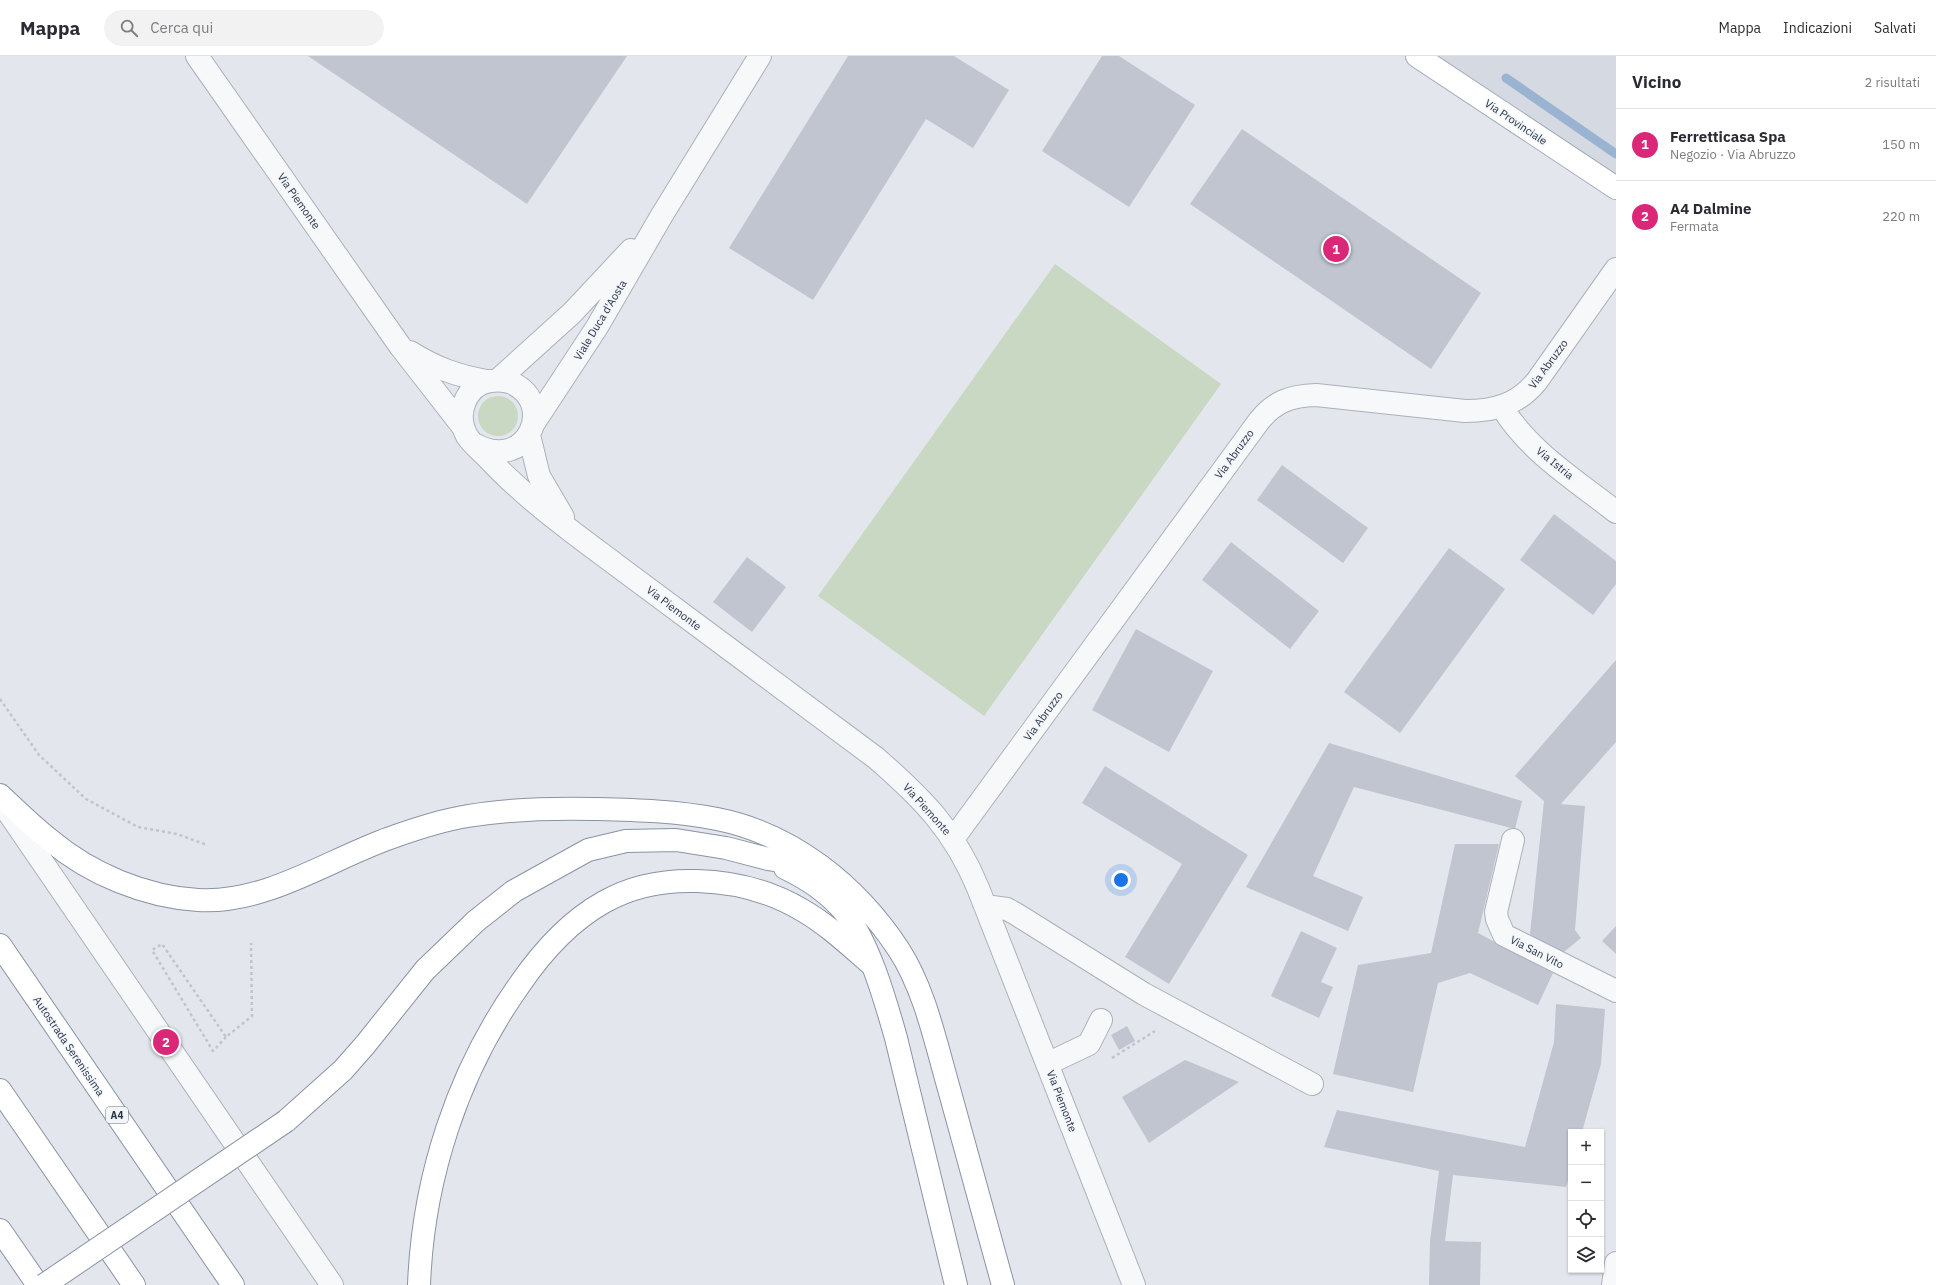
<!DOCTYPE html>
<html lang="it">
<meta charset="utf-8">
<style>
:root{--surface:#fff;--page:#f2f2f3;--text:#2b2b33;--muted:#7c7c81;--line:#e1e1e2;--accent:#db2777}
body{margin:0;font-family:"IBM Plex Sans",sans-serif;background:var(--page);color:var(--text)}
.controls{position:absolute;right:12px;bottom:12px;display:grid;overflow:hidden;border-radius:0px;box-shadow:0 1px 3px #0004}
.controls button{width:36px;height:36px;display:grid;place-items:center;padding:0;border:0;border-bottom:1px solid var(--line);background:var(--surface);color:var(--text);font:20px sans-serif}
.you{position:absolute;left:1121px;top:824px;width:14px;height:14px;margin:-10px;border:3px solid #fff;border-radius:50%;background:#1a73e8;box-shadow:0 0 0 6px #1a73e833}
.badge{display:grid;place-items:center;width:26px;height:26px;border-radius:50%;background:var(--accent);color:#fff;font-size:13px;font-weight:700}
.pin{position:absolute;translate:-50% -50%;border:2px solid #fff;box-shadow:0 1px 4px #0006}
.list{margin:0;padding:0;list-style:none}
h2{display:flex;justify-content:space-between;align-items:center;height:52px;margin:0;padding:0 16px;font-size:17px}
h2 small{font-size:13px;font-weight:400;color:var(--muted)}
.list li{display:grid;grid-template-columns:26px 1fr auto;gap:12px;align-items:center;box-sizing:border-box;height:72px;padding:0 16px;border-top:1px solid var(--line)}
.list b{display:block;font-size:15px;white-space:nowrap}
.list p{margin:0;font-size:13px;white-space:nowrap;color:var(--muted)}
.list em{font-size:13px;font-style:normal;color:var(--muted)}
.icon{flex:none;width:22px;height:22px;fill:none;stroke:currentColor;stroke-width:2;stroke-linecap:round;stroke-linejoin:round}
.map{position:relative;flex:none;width:1616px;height:1229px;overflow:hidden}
header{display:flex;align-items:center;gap:24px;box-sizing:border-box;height:56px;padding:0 20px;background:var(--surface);border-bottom:1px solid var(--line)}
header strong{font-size:19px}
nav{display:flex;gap:22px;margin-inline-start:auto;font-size:14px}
.search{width:280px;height:36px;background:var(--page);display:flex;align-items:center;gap:10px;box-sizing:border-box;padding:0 14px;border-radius:22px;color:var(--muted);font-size:15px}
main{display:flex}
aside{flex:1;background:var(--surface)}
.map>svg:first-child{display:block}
</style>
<header>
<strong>Mappa</strong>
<div class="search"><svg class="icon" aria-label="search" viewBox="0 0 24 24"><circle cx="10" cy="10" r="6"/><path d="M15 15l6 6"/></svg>Cerca qui</div>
<nav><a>Mappa</a><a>Indicazioni</a><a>Salvati</a></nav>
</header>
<main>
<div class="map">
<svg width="1616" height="1229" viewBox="0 0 1616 1229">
<rect width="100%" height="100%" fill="#e3e7ed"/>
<path fill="#d4d9e2" d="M1431 0H1616V124Z"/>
<path fill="#c8d8c3" d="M1055 208 1221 328 984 660 818 540Z
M478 360a20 20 0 1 1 40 0a20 20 0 1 1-40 0Z"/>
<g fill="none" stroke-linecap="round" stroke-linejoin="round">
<path stroke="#9ab3d0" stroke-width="9" d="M1506 22 1616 98"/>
</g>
<path fill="#c0c5d0" d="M308 0H627L527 148Z
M848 0H954L1009 34 973 92 926 63 813 244 729 192Z
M1102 0H1119L1195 49 1129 151 1042 95Z
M1242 73 1481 237 1431 313 1190 148Z
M1282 409 1368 472 1343 507 1257 444Z
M1554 458 1616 505V528L1593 559 1520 504Z
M1231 486 1319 555 1290 593 1202 524Z
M1449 492 1505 533 1400 677 1344 636Z
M747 501 786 531 752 576 713 546Z
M1136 573 1213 615 1169 696 1092 654Z
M1616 604V686L1561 748 1585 750 1575 874 1581 882 1559 900 1530 878 1544 745 1515 720Z
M1329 687 1522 745 1515 773 1354 731 1313 820 1363 841 1348 875 1246 831Z
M1105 710 1248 799 1169 928 1125 901 1182 808 1082 747Z
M1455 788H1499L1478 877 1553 917 1538 949 1470 917 1438 927 1413 1036 1333 1018 1358 909 1431 897Z
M1616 870V898L1602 885Z
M1301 875 1337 892 1321 926 1333 931 1319 962 1271 940Z
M1556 948 1605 953 1601 1008 1582 1076H1571V1114L1566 1131 1453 1119 1445 1185 1481 1186 1480 1229H1429L1430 1185 1439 1115 1324 1091 1337 1054 1525 1091 1554 986Z
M1127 970 1135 985 1119 994 1111 979Z
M1185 1004 1239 1026 1149 1087 1122 1041Z"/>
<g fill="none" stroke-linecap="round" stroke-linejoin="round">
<defs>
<path id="minor" d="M197 0 400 290 463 371
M410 296C436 312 457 320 487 325
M498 324 572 257 631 194
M1502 351C1528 395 1577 425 1616 456
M534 367 597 271 662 159 760 0
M529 379 539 420 563 461
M476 389C527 416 557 348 512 327 505 324 497 324 490 325 465 329 455 359 467 380 472 388 481 395 487 401 525 442 571 475 615 508 702 573 789 637 876 702 923 743 954 774 978 832L1134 1229
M4 750 332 1229
M953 783 1259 365C1275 345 1291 340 1316 339L1465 355C1495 355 1517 349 1537 325L1616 213
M1513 784 1496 856 1497 863 1504 879 1616 935
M985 850 1007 853 1016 858 1144 938 1312 1028
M1047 1008 1089 988 1101 964
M1613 1229 1616 1207"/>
<path id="major" d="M1417 0 1616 132"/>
<path id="highway" d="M0 739C16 754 32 770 50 784 90 818 146 841 198 844 266 848 328 804 390 782 415 773 442 764 468 760 510 753 553 752 596 753 636 754 677 755 717 763 793 778 857 830 899 894 925 934 936 988 949 1033 967 1099 985 1164 1003 1229
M785 812C806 822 826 835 842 853 868 883 885 943 896 982L956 1229
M0 889 233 1229
M0 1034 134 1229
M286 1065 343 1014 365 989 425 914 476 865 514 835 588 794 626 785 676 784 726 792 768 803 815 811
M0 1174 38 1229
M419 1229C423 1122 458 1015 520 928 542 896 570 865 604 846 632 830 665 824 697 825 734 826 770 835 802 854 828 869 849 889 872 909"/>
</defs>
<use href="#minor" stroke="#abb1bb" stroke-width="24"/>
<use href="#major" stroke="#a1aaba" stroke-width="24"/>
<use href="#highway" stroke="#8993a5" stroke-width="24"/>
<path stroke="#c1c5cb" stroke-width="2.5" stroke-dasharray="3 3" stroke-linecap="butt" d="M0 643 39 699 86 743 138 771 177 778 207 789
M226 981 213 995 152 894 162 888 226 981 252 960 251 887
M1112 1002 1155 975"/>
<use href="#minor" stroke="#f7f8fa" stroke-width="22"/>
<use href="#major" stroke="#fff" stroke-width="22"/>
<use href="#highway" stroke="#fff" stroke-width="22"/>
<defs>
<path id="highway-bridge" d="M44 1229 286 1065"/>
</defs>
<use href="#highway-bridge" stroke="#8993a5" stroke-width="24" stroke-linecap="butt"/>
<use href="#highway-bridge" stroke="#fff" stroke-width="22"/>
</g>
<g text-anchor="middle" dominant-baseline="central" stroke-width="3" stroke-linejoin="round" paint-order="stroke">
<rect fill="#f3f6f9" stroke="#656e7c" stroke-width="1" x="106" y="1051" width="22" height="16" rx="3"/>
<g font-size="10" font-weight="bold" fill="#283347">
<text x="117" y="1059">A4</text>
</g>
<g font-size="11" fill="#283347" stroke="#f3f6f9">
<text transform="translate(1516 66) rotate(34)">Via Provinciale</text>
<text transform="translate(299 145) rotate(55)">Via Piemonte</text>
<text transform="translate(600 264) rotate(-59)">Viale Duca d'Aosta</text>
<text transform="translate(1548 308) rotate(-54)">Via Abruzzo</text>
<text transform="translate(1234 398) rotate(-54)">Via Abruzzo</text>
<text transform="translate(1555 407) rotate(39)">Via Istria</text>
<text transform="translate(674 552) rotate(37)">Via Piemonte</text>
<text transform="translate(1043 660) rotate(-54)">Via Abruzzo</text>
<text transform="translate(927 753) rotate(48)">Via Piemonte</text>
<text transform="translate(1537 896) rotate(27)">Via San Vito</text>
<text transform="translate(69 990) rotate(56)">Autostrada Serenissima</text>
<text transform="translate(1062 1045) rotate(69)">Via Piemonte</text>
</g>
</g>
</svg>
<div class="controls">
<button>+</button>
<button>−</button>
<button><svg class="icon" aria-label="locate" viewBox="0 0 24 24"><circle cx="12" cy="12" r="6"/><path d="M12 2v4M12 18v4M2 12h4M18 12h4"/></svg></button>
<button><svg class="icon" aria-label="layers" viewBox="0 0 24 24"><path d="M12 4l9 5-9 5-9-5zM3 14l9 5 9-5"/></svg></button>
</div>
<div class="you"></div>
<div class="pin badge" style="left:1336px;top:193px">1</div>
<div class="pin badge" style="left:166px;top:986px">2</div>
</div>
<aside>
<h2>Vicino<small>2 risultati</small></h2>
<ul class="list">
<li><span class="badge">1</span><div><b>Ferretticasa Spa</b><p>Negozio · Via Abruzzo</p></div><em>150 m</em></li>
<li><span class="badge">2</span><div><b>A4 Dalmine</b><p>Fermata</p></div><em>220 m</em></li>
</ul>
</aside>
</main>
